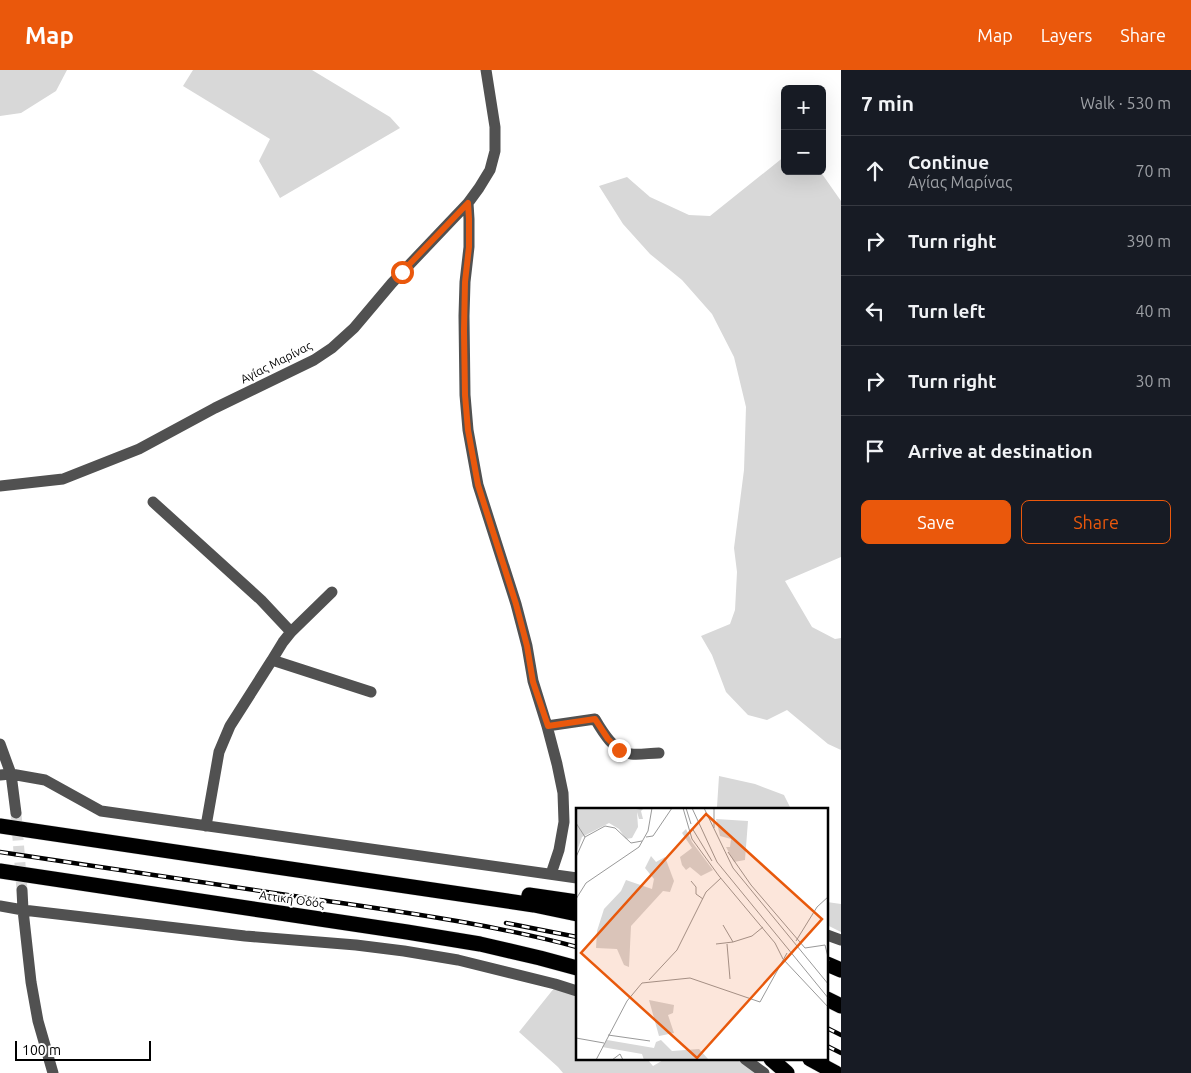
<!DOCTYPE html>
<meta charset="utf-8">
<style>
:root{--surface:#171b24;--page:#20242c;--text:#f1f3f6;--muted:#9ea1a6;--line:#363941;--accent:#ea580c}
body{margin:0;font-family:Ubuntu,sans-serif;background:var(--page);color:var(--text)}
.controls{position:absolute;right:15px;top:15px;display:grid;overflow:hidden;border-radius:8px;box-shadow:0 5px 20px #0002}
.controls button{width:45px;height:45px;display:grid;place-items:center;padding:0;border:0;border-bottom:1px solid var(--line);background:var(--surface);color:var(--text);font:25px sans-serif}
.scale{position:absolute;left:15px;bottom:12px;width:136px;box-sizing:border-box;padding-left:5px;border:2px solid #000;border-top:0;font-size:14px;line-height:18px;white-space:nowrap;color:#000;-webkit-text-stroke:4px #fff;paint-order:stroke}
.stop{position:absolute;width:15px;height:15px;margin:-11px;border:4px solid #ea580c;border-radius:50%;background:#fff}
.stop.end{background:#ea580c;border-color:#fff;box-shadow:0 1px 5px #0008}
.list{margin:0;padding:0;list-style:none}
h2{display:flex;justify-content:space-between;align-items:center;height:65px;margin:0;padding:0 20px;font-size:21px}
h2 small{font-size:16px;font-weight:400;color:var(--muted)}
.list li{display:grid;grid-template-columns:32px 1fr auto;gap:15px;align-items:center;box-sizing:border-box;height:70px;padding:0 20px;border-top:1px solid var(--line)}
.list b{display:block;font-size:19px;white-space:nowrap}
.list p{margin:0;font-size:16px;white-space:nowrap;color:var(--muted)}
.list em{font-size:16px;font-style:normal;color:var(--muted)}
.actions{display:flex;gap:10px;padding:15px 20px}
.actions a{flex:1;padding:11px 0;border:1px solid var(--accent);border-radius:8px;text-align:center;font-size:18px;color:var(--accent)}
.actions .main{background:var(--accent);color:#fff}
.icon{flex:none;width:28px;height:28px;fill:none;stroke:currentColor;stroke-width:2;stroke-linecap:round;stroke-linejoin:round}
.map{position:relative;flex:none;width:841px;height:1003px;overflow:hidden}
header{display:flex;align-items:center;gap:30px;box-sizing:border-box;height:70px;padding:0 25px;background:var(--accent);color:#fff}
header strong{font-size:24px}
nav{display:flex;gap:28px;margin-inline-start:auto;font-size:18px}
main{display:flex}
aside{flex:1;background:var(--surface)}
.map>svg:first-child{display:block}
</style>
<header>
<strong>Map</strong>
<nav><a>Map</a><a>Layers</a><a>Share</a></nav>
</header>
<main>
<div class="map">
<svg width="841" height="1003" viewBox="0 0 841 1003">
<rect width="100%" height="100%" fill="#fff"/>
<path fill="#d8d8d8" d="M0 0H67L56 21 21 43 0 46Z
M193 0H312L390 47 400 58 280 128 259 91 270 69 183 16Z
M785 86V101H820L841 131V487L785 511 812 557 835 569 841 568V680L828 674 787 640 767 650 748 645 726 622 712 585 701 566 730 554 735 540 737 502 734 478 744 400 746 337 734 287 712 244 682 210 650 184 623 154 599 116 627 107 650 127 689 145 710 146Z
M719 706 755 714 784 725 791 739H678L717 737Z
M827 832 841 834V862L827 855Z
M555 917 577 923V989H647L653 996 665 989H740L761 1003H563L558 997 519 962Z"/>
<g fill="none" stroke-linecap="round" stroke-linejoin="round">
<path stroke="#d9d9d9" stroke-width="11" stroke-dasharray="11 5.5" stroke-linecap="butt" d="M16 743 22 820"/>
<defs>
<path id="highway" d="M0 756 534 835 577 844
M0 801 407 862 480 874 540 888 577 898
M529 825 577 832
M827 894 841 900
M827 929 841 936
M771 989 787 1003
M810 989 836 1003"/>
</defs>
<use href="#highway" stroke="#dbdbdb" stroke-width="16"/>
<path stroke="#515151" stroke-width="11" d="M468 133 469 149V177L465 212 464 246 465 325 468 360 478 415 516 534 527 576 533 611 547 656 557 694 563 723 564 752 559 780 551 804
M0 416 63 409 139 379 215 338 314 290 332 278 354 258 392 213 468 133 479 118 490 100 495 81V57L486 0
M153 432 261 530 291 562
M272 590 283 572 291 562 332 522
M547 656 595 649C602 661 615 683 631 684 640 685 650 683 659 683
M0 674 11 704 16 743
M0 705 11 704 45 710 101 741 577 808
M206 756 219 682 230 656 272 590 371 622
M22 820 23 840 31 912 38 951 53 1003
M0 836 23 840 245 866 356 875 404 881 458 890 555 914 577 921
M827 865 841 870
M745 989 764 1003"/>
<use href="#highway" stroke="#000" stroke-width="15"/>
<defs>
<path id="rail" d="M0 782C105 798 209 813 314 829 402 842 491 854 577 877
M506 853 577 867
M827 958 841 965
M827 976 841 983"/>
</defs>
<use href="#rail" stroke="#000" stroke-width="4.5"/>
<use href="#rail" stroke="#fff" stroke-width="2.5" stroke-dasharray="8" stroke-linecap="butt"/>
</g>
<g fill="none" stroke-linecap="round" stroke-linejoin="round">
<path stroke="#ea580c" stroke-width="6" d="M402 202 468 133 469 149V177L465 212 464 261 465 325 468 360 478 415 516 534 527 576 533 612 548 656 595 649 608 669 619 680"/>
</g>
<g text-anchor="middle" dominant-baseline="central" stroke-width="4" stroke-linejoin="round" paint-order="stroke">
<g font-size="12" fill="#000" stroke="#fff">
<text transform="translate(276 292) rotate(-27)">Αγίας Μαρίνας</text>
<text transform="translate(292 829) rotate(8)">Αττική Οδός</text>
</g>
</g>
<g transform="translate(576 738)">
<rect width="252" height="252" fill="#fff"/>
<path d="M0 0 60 2 68 0 65 3 67 11H63L61 4 62 19 56 30 50 31 43 21 33 15 6 29 0 46ZM140 11 172 13 169 52 158 54 150 39H154L155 31 144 28ZM110 21 116 34 137 62 125 68 114 59 110 62 106 57 104 49 116 40 106 25ZM75 48 80 54 89 49 98 73 94 84 87 83 55 118 53 159 48 157 41 141 20 140 21 123 28 101 45 83 50 72 76 81 78 71 69 60ZM73 192 98 197 97 205 92 207 98 225 83 228ZM31 232 78 240 80 234 85 232 96 243 123 241 133 252H68L66 246 26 239Z" fill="#d8d8d8"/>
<path fill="none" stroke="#999" stroke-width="1" d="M107 0 116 31 143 68 199 135 207 151 253 200M110 0 115 16M116 0 141 54 253 191M128 0 157 60 253 177M0 15 9 29M116 20 136 53M138 20V0M70 29 77 28 96 0M152 44 175 77 229 140 249 137 253 153M0 49 9 29 29 18 39 20 55 35 66 33M115 73 120 79V86L127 91M0 91 10 75 63 39 72 23 76 0M147 117 157 134 176 128 187 119M220 133 241 99 253 88M140 136 157 134M151 136 154 171M73 172 101 142 130 84 145 70M32 227 74 233M0 230 28 235M20 252 51 193 66 175 114 170 184 194 211 145M36 252 44 246 47 252"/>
<path fill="#e8590c" fill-opacity="0.15" stroke="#e8590c" stroke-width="2.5" d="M130 6 246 111 121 250 5 145Z"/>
<rect width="252" height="252" fill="none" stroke="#000" stroke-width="2.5"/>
</g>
</svg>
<div class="controls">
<button>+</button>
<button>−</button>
</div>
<div class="scale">100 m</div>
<div class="stop" style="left:402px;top:202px"></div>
<div class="stop end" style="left:619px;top:680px"></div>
</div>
<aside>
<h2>7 min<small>Walk · 530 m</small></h2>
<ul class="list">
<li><svg class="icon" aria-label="ahead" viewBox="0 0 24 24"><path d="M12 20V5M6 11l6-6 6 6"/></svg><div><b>Continue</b><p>Αγίας Μαρίνας</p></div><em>70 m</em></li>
<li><svg class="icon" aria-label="right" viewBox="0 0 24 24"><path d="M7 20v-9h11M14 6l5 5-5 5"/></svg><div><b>Turn right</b></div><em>390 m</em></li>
<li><svg class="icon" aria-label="left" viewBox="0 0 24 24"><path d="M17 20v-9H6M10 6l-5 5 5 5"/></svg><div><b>Turn left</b></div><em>40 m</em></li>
<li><svg class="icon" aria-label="right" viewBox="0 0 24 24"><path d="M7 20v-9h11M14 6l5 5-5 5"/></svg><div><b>Turn right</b></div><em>30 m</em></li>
<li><svg class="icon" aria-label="arrive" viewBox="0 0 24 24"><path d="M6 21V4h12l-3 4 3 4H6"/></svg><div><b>Arrive at destination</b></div></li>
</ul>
<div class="actions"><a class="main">Save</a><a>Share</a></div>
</aside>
</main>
